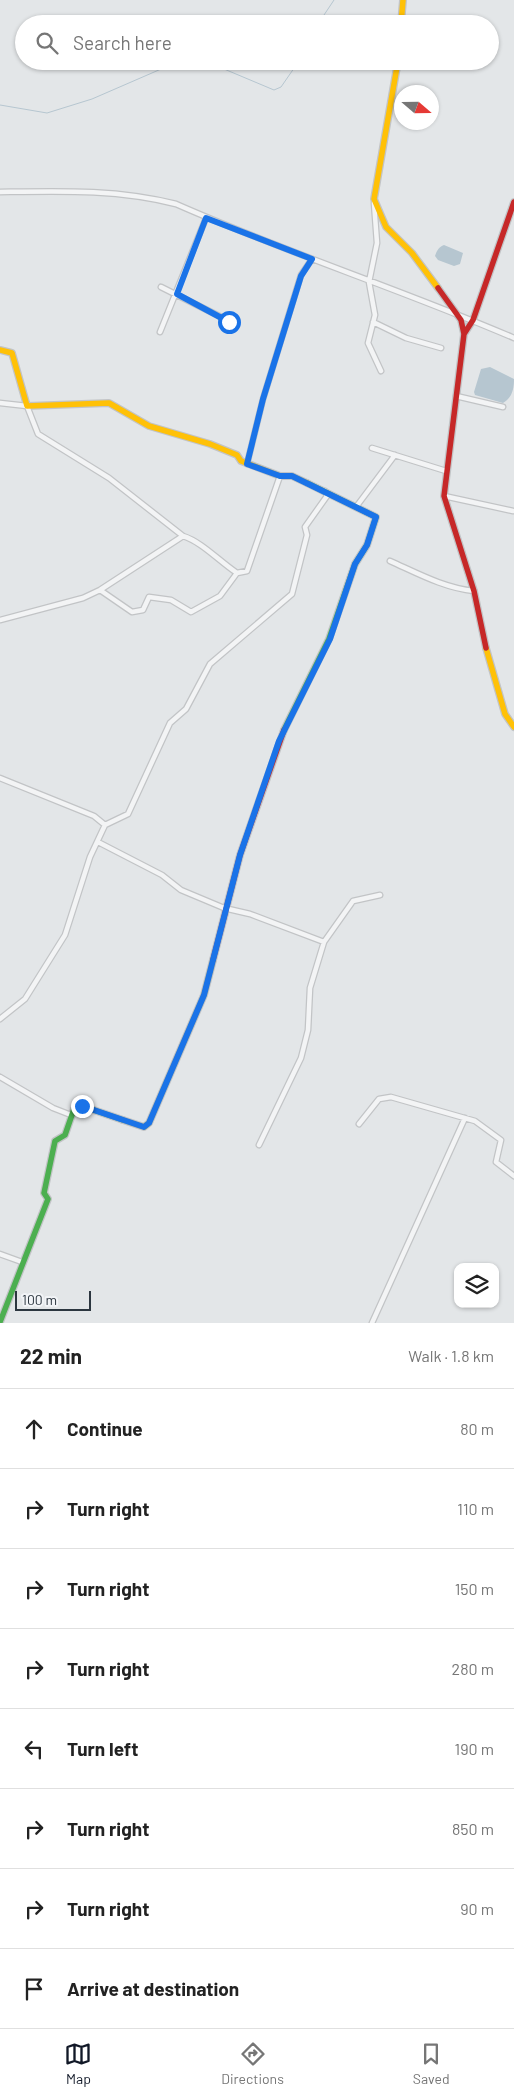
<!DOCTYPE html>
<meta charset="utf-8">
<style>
:root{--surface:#fff;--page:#f6f6f6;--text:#222;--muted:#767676;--line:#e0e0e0;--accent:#111827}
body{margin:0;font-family:Barlow,sans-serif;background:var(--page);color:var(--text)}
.controls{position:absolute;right:15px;bottom:15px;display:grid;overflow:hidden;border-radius:10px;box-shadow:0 1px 4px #0004}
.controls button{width:45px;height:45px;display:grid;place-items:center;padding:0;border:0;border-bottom:1px solid var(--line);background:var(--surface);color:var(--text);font:25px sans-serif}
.compass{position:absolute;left:394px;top:85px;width:45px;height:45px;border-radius:50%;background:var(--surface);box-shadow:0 1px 4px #0004;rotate:110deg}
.scale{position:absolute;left:15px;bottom:12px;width:76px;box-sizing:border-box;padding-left:5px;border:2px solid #2c363f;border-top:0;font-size:14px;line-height:18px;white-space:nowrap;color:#2c363f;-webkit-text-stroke:4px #f2f4f7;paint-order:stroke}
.stop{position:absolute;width:15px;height:15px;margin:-11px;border:4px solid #1a73e8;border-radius:50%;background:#fff}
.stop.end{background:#1a73e8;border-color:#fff;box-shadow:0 1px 5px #0008}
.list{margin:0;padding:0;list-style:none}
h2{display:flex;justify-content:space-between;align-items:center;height:65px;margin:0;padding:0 20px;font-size:21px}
h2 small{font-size:16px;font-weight:400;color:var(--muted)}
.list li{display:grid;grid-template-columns:32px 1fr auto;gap:15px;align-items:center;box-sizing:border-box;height:80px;padding:0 20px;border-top:1px solid var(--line)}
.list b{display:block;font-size:19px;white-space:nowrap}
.list em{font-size:16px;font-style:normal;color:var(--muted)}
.icon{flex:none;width:28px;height:28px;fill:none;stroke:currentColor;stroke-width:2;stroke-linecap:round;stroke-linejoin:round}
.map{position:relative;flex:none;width:514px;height:1323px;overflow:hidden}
.search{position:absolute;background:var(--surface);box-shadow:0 1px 4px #0004;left:15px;right:15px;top:15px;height:55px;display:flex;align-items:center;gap:12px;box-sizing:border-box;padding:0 18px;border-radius:28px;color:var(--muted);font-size:19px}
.sheet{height:705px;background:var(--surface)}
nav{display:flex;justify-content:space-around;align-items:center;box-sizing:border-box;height:70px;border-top:1px solid var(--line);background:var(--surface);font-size:14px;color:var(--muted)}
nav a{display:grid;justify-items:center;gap:2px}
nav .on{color:var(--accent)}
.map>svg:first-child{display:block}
</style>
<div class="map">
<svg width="514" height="1323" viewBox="0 0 514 1323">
<rect width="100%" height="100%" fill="#e3e6e8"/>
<path fill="#b6c6d0" d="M444 245 463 253 460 264 454 266 438 260 435 256C437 250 439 247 444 245Z
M490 367 514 379C514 389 512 398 503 403L475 395 474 392 481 369Z"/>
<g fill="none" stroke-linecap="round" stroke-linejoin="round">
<path stroke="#b6c6d0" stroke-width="1" d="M318 24 334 0
M205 61 274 90 281 87 299 61
M0 105 47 113 92 99 168 66 192 61"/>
<defs>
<path id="street" d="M0 192C60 191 117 189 176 204 287 253 403 290 514 338
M374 203 377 243 369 282 375 315 368 343 381 371
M161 287 229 321
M373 322 406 338 441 348
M160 332 206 218
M456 396 503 407
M0 403 27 406 38 434 109 478 183 536 100 590 83 598 0 620
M372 448 446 471
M247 464 263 399 301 275 312 259
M444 496 513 511
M356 507 395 455
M183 536C202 542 219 561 237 573L247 571 280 476
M390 561C417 573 444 588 474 591
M100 590 132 612 143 610 149 597 171 600 191 612 220 596 237 573
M0 778 94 816 105 825 90 857 65 935 25 999 0 1019
M105 825 128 814 170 723 186 709 210 664 292 594 307 535 305 527 327 496 325 491
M98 842 162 875 181 890 224 908 250 914 324 942 310 988 308 1030 301 1058 259 1145
M324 942 353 901 380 895
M0 1077 53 1108 71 1115
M359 1124 379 1099 391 1097 475 1121 501 1140 496 1162 514 1176
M0 1254 22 1262
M372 1323 465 1118"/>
<path id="fast" d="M284 730 329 639 355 564 367 545 376 517 307 483
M0 1322 48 1199 44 1193 55 1141 65 1135 74 1109 82 1106 123 1120"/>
<path id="slow" d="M401 24 403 0
M398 61 374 199 386 227 412 253 438 288
M0 350 12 353 27 406 109 403 149 426 210 444 237 455 241 461 280 476H292L307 483
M486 648 505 714 514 727
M123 1120 144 1127 149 1123 204 995 213 960"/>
<path id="jam" d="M438 288 461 320 464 334 444 496 474 591 486 648
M464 334 473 320 514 202
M213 960 240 855 284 730"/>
</defs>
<use href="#street" stroke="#c2c4c6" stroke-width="7"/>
<use href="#fast" stroke="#c2c4c6" stroke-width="8"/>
<use href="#slow" stroke="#c2c4c6" stroke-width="8"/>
<use href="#jam" stroke="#c2c4c6" stroke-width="8"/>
<use href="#street" stroke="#f3f4f5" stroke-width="4.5"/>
<use href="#fast" stroke="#4caf50" stroke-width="5.5"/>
<use href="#slow" stroke="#ffc107" stroke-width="5.5"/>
<use href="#jam" stroke="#c62828" stroke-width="5.5"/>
</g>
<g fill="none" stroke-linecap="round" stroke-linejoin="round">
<path stroke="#1a73e8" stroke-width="6" d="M82 1106 144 1127 149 1123 204 995 240 855 279 741 330 639 355 564 367 545 376 517 292 476H280L247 464 263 399 301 276 312 259 206 218 177 294 229 322"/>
</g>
</svg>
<div class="controls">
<button><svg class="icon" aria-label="layers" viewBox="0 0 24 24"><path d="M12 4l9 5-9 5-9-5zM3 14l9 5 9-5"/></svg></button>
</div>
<svg class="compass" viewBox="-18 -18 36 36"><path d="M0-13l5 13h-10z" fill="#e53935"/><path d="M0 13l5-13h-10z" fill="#767676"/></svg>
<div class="scale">100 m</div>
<div class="stop" style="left:229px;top:322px"></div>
<div class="stop end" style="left:82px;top:1106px"></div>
<div class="search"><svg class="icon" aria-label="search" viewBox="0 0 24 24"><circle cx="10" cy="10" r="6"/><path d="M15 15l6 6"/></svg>Search here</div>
</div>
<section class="sheet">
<h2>22 min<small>Walk · 1.8 km</small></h2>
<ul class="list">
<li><svg class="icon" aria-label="ahead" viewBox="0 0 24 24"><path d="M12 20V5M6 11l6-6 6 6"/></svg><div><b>Continue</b></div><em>80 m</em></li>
<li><svg class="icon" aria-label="right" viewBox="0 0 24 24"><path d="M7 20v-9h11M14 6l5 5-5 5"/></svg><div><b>Turn right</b></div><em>110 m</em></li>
<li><svg class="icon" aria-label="right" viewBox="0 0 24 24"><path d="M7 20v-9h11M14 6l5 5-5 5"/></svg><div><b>Turn right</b></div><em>150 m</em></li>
<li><svg class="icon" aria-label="right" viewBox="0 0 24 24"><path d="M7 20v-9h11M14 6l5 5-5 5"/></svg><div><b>Turn right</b></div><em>280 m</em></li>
<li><svg class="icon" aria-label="left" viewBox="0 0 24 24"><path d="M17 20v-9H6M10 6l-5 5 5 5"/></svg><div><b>Turn left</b></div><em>190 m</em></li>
<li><svg class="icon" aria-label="right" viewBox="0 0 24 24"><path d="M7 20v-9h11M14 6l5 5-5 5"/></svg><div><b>Turn right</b></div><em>850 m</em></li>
<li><svg class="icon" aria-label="right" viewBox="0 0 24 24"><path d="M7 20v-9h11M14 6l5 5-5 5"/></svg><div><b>Turn right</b></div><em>90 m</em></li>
<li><svg class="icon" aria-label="arrive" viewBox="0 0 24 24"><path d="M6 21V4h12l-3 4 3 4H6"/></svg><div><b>Arrive at destination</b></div></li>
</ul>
</section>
<nav>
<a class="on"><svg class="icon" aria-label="map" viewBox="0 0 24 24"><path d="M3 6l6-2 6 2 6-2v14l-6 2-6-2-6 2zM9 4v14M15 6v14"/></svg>Map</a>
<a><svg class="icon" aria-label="directions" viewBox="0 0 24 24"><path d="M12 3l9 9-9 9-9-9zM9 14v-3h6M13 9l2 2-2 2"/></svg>Directions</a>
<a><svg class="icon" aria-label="saved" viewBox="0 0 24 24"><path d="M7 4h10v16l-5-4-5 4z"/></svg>Saved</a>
</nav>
